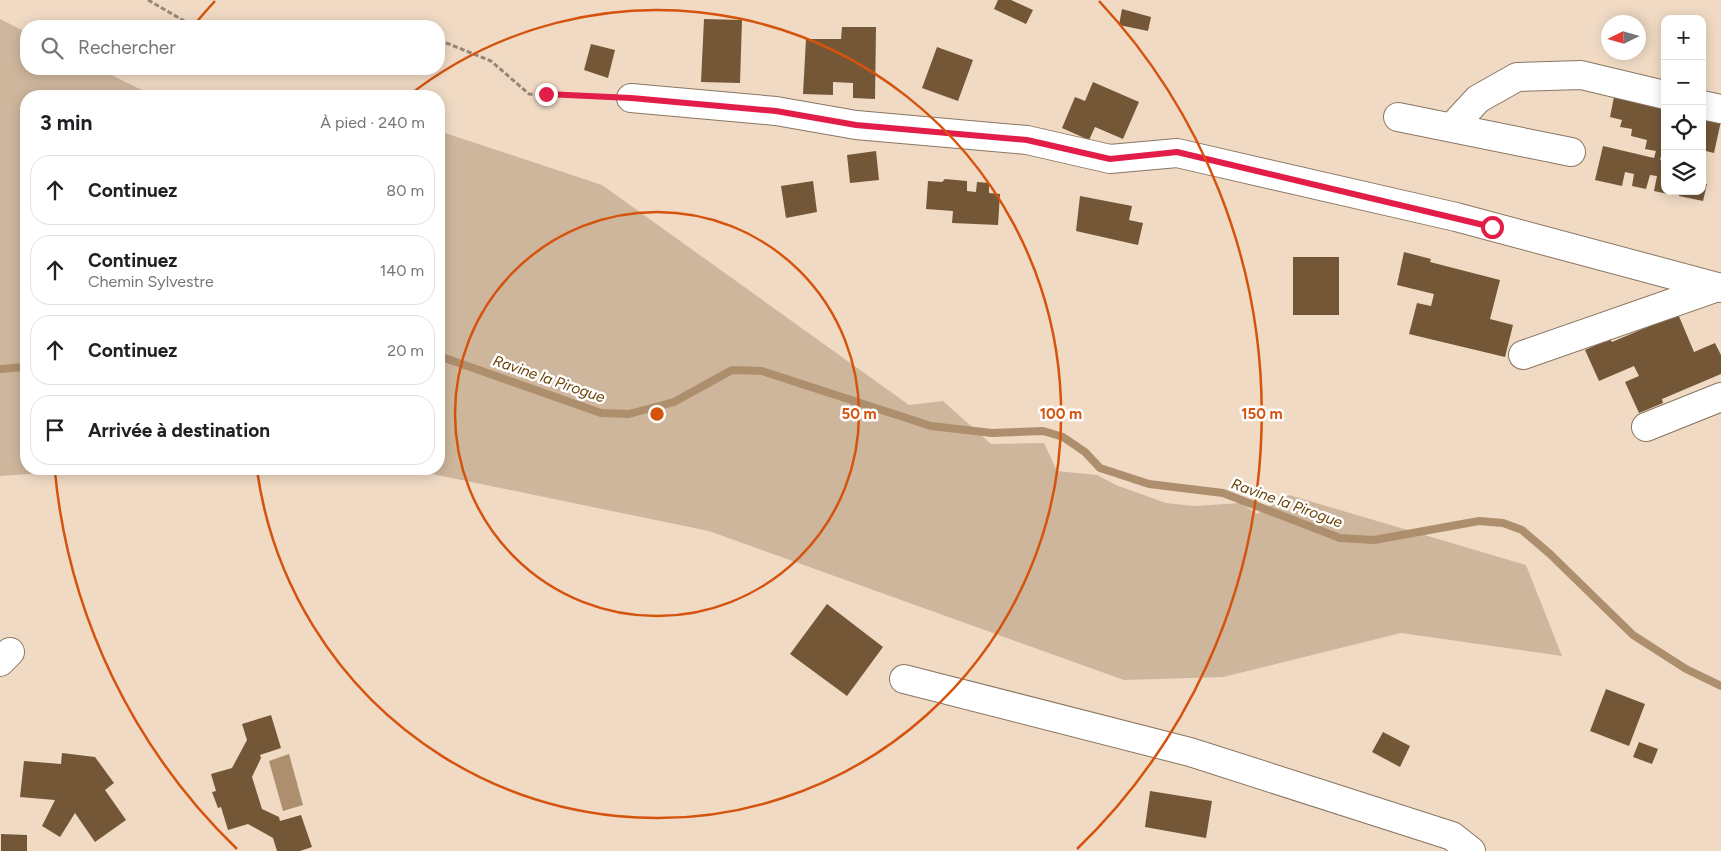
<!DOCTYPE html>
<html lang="fr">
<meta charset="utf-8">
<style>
:root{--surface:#fff;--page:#f2f2f2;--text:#202124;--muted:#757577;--line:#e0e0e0}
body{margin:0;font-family:Figtree,sans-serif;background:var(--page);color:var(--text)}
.controls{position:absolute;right:15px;top:15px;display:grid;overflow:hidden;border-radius:10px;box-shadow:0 2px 12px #0003}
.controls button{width:45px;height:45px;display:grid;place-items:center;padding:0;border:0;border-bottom:1px solid var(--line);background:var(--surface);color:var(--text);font:25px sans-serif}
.compass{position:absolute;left:1601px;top:15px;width:45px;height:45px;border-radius:50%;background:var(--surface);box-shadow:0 2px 12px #0003;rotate:265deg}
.stop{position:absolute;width:15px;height:15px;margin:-11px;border:4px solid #e11d48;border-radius:50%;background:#fff}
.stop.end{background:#e11d48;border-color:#fff;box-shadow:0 1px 5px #0008}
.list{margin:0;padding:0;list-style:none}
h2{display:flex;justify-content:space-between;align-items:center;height:65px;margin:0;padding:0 20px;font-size:21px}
h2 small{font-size:16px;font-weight:400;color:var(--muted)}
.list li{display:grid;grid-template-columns:32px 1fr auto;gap:15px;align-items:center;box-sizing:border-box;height:70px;margin:0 10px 10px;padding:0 10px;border:1px solid var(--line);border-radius:20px}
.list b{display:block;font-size:19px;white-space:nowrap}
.list p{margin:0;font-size:16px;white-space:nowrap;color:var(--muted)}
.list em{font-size:16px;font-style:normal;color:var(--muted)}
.icon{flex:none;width:28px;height:28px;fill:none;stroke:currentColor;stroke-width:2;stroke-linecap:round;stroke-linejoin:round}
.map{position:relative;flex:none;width:1721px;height:851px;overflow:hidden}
.search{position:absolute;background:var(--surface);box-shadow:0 2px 12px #0003;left:20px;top:20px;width:425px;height:55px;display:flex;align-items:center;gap:12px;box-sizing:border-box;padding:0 18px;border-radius:20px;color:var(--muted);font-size:19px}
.panel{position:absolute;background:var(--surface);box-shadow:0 2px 12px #0003;left:20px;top:90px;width:425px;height:385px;border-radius:20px}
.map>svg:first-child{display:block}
</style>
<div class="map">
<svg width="1721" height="851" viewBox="0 0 1721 851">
<rect width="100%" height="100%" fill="#f0dac4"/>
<path fill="#ceb69c" d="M0 19 26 32V69H99L154 96H26V469H100L0 476Z
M439 131 602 185 909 405 943 401 991 444 1044 443 1057 471 1097 475 1116 485 1166 503 1194 506 1241 503 1257 514 1289 495 1526 565 1562 656 1401 633 1223 677 1124 680 709 531 408 469H439Z"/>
<path fill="#ad8e6d" d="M289 754 303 805 283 811 269 761Z"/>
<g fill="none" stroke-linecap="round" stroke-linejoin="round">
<path stroke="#ad8e6d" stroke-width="8" d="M439 356 601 413 629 414 674 402 732 370 762 371 931 426 992 433 1043 431 1063 437 1085 452 1100 468 1149 484 1223 493 1340 538 1374 540 1479 521 1503 523 1522 530 1550 554 1633 635 1686 669 1721 686
M0 369 26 367"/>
</g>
<path fill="#735737" d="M998 0H1011L1033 10 1026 24 994 9Z
M1122 9 1151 17 1148 31 1119 25Z
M704 19 742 20 740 83 701 82Z
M842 27H876L875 99 853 98V83L833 82V95L803 94 806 39H841Z
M591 44 615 50 608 78 584 70Z
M937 47 973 60 958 101 922 88Z
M1093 82 1139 102 1123 139 1095 127 1089 140 1062 128 1075 97 1085 101Z
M1614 97 1662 108 1665 103V142L1660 160 1665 161V191H1669L1668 194 1654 191 1657 176 1650 175 1646 189 1632 186 1634 174 1625 172 1622 186 1595 180 1603 146 1654 158 1656 151 1645 149 1647 140 1631 136 1632 129 1620 127 1622 120 1610 117Z
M1702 117 1721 121 1714 153 1702 150Z
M876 151 879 180 850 183 847 155Z
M945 179 967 181V191L976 192 977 182 989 183V193L1000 194 998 225 952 223 953 211 926 209 928 181 942 182Z
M813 181 817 212 786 218 781 186Z
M1702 184H1707L1703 201 1679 196 1680 191H1702Z
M1080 196 1132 206 1129 220 1143 223 1138 245 1076 231Z
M1404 252 1431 259 1430 262 1500 280 1490 319 1513 325 1505 357 1409 334 1417 303 1431 306 1434 294 1397 285Z
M1293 257H1339V315H1293Z
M1678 314 1694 352 1715 343 1721 355V374L1662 399 1663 403 1639 413 1625 382 1639 376 1634 366 1599 381 1585 350 1610 339 1612 342Z
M827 604 883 647 847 696 790 654Z
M1606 689 1645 704 1629 746 1590 731Z
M271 715 281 748 260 755 261 758 252 777 262 809 279 817 280 821 301 815 312 847 300 851H277L273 838 248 824 228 830 221 807 218 808 212 792 216 791 211 774 232 768 247 740 242 724Z
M1383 732 1410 746 1400 767 1372 752Z
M1639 742 1658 749 1652 764 1633 757Z
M62 753 95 757 114 783 105 790 126 820 95 842 75 813 60 837 42 826 55 800 20 797 24 761 61 764Z
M1150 791 1212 801 1206 838 1145 827Z
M1 834 27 835V851H1Z"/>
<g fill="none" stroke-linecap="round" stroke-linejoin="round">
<defs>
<path id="minor" d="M631 98 776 111 856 125 1027 140 1110 159 1177 153 1456 217 1721 288
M1702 105 1721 109
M1398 117 1571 152
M1452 127 1478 99 1517 77 1581 75 1665 95
M1523 355 1718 287
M1646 427 1721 397
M0 662 10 652
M904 679 1190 752 1452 836 1471 851"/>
</defs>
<use href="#minor" stroke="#897661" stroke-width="30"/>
<path stroke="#958676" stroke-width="3" stroke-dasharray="5 2.5" stroke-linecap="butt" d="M148 0 193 26
M439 40 491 61 529 94 604 97
M268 69H274"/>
<use href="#minor" stroke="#fff" stroke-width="28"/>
</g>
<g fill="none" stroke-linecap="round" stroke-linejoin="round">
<path stroke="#e11d48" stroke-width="6" d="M546 94 631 98 776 111 856 125 1027 140 1110 159 1177 152 1492 227"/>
</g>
<g fill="none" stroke="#d5530d" stroke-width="2.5">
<circle cx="657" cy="414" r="202"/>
<path d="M408 96A404 404 0 1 1 257 470"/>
<path d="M237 849A605 605 0 0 1 55 472M194 25A605 605 0 0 1 215 1M1099 1A605 605 0 0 1 1077 849"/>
</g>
<g text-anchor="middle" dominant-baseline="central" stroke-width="5" stroke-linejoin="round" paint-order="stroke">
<g font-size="15" font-style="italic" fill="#683f00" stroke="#fff">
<text transform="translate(549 379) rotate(19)">Ravine la Pirogue</text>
<text transform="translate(1287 503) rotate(20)">Ravine la Pirogue</text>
</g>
</g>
<circle cx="657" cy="414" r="8" fill="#d5530d" stroke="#fff" stroke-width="2.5"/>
<g font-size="15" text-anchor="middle" font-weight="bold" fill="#d5530d" stroke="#fff" stroke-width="5" stroke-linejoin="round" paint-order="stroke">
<text x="859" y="419">50 m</text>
<text x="1061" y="419">100 m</text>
<text x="1262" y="419">150 m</text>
</g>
</svg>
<div class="controls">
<button>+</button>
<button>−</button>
<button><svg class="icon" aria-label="locate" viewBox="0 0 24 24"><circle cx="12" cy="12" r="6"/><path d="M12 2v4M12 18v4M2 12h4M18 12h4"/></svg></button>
<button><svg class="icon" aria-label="layers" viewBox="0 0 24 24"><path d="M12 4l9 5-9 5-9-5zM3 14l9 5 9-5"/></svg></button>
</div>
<svg class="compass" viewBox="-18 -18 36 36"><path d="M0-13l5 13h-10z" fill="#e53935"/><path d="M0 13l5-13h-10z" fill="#757577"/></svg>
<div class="stop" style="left:1492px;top:227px"></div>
<div class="stop end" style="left:546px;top:94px"></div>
<div class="search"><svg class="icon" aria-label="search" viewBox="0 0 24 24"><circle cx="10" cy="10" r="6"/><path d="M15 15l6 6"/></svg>Rechercher</div>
<section class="panel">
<h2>3 min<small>À pied · 240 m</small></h2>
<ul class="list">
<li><svg class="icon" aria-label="ahead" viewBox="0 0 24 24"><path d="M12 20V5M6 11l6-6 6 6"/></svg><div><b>Continuez</b></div><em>80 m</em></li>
<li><svg class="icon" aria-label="ahead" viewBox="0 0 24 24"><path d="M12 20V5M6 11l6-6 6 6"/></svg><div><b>Continuez</b><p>Chemin Sylvestre</p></div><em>140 m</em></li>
<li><svg class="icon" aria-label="ahead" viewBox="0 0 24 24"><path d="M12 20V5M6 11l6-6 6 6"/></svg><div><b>Continuez</b></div><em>20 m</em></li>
<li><svg class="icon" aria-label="arrive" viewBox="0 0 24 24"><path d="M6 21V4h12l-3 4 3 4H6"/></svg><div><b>Arrivée à destination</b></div></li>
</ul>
</section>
</div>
